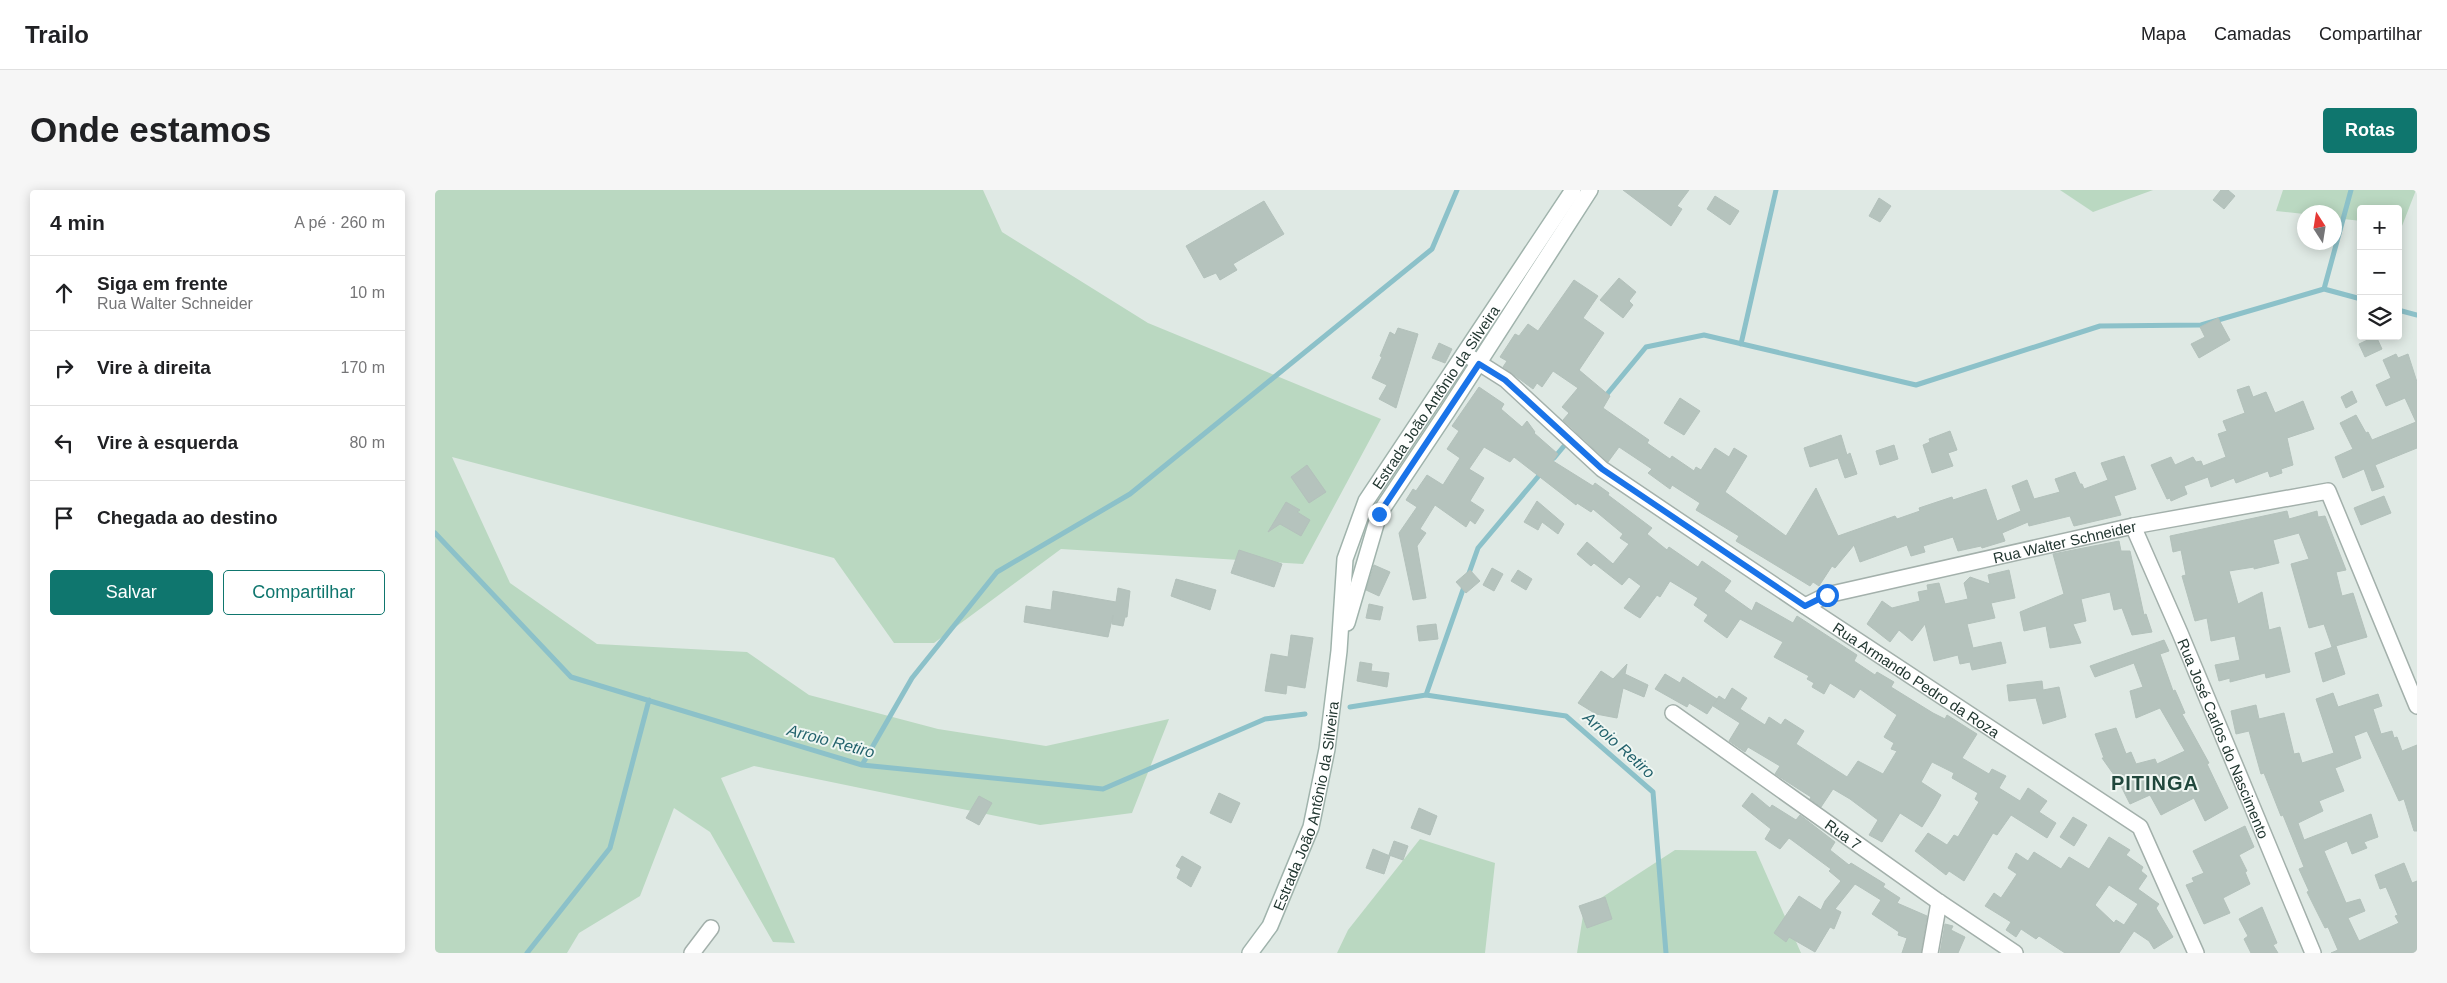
<!DOCTYPE html>
<html lang="pt">
<meta charset="utf-8">
<style>
:root{--surface:#fff;--page:#f6f6f6;--text:#202124;--muted:#757577;--line:#e0e0e0;--accent:#0f766e}
body{margin:0;font-family:Helvetica,sans-serif;background:var(--page);color:var(--text)}
.controls{position:absolute;right:15px;top:15px;display:grid;overflow:hidden;border-radius:5px;box-shadow:0 2px 12px #0003}
.controls button{width:45px;height:45px;display:grid;place-items:center;padding:0;border:0;border-bottom:1px solid var(--line);background:var(--surface);color:var(--text);font:25px sans-serif}
.compass{position:absolute;left:1862px;top:15px;width:45px;height:45px;border-radius:50%;background:var(--surface);box-shadow:0 2px 12px #0003;rotate:348deg}
.stop{position:absolute;width:15px;height:15px;margin:-11px;border:4px solid #1a73e8;border-radius:50%;background:#fff}
.stop.end{background:#1a73e8;border-color:#fff;box-shadow:0 1px 5px #0008}
.list{margin:0;padding:0;list-style:none}
h2{display:flex;justify-content:space-between;align-items:center;height:65px;margin:0;padding:0 20px;font-size:21px}
h2 small{font-size:16px;font-weight:400;color:var(--muted)}
.list li{display:grid;grid-template-columns:32px 1fr auto;gap:15px;align-items:center;box-sizing:border-box;height:75px;padding:0 20px;border-top:1px solid var(--line)}
.list b{display:block;font-size:19px;white-space:nowrap}
.list p{margin:0;font-size:16px;white-space:nowrap;color:var(--muted)}
.list em{font-size:16px;font-style:normal;color:var(--muted)}
.actions{display:flex;gap:10px;padding:15px 20px}
.actions a{flex:1;padding:11px 0;border:1px solid var(--accent);border-radius:5px;text-align:center;font-size:18px;color:var(--accent)}
.actions .main{background:var(--accent);color:#fff}
.icon{flex:none;width:28px;height:28px;fill:none;stroke:currentColor;stroke-width:2;stroke-linecap:round;stroke-linejoin:round}
.map{position:relative;flex:none;width:1982px;height:763px;overflow:hidden;border-radius:5px}
header{display:flex;align-items:center;gap:30px;box-sizing:border-box;height:70px;padding:0 25px;background:var(--surface);border-bottom:1px solid var(--line)}
header strong{font-size:24px}
nav{display:flex;gap:28px;margin-inline-start:auto;font-size:18px}
.intro{display:flex;align-items:center;justify-content:space-between;box-sizing:border-box;height:120px;padding:0 30px}
h1{margin:0;font-size:35px}
.button{padding:12px 22px;border-radius:5px;background:var(--accent);color:#fff;font-size:18px;font-weight:700}
main{display:flex;gap:30px;padding:0 30px}
aside{flex:1;background:var(--surface);border-radius:5px;box-shadow:0 2px 12px #0003}
.map>svg:first-child{display:block}
</style>
<header>
<strong>Trailo</strong>
<nav><a>Mapa</a><a>Camadas</a><a>Compartilhar</a></nav>
</header>
<div class="intro"><h1>Onde estamos</h1><a class="button">Rotas</a></div>
<main>
<aside>
<h2>4 min<small>A pé · 260 m</small></h2>
<ul class="list">
<li><svg class="icon" aria-label="ahead" viewBox="0 0 24 24"><path d="M12 20V5M6 11l6-6 6 6"/></svg><div><b>Siga em frente</b><p>Rua Walter Schneider</p></div><em>10 m</em></li>
<li><svg class="icon" aria-label="right" viewBox="0 0 24 24"><path d="M7 20v-9h11M14 6l5 5-5 5"/></svg><div><b>Vire à direita</b></div><em>170 m</em></li>
<li><svg class="icon" aria-label="left" viewBox="0 0 24 24"><path d="M17 20v-9H6M10 6l-5 5 5 5"/></svg><div><b>Vire à esquerda</b></div><em>80 m</em></li>
<li><svg class="icon" aria-label="arrive" viewBox="0 0 24 24"><path d="M6 21V4h12l-3 4 3 4H6"/></svg><div><b>Chegada ao destino</b></div></li>
</ul>
<div class="actions"><a class="main">Salvar</a><a>Compartilhar</a></div>
</aside>
<div class="map">
<svg width="1982" height="763" viewBox="0 0 1982 763">
<rect width="100%" height="100%" fill="#dfe9e4"/>
<path fill="#bad8c1" d="M0 0H548L567 42 713 133 946 229 868 374 626 359 499 453H459L399 368 17 267 75 393 162 454 312 462 374 505 503 539 611 556 734 529 697 623 605 635 319 576 286 588 360 753 338 752 275 642 239 618 205 706 144 743 132 763H0Z
M1625 0H1718L1658 22Z
M1848 0H1981L1967 36 1963 35V19H1926V31L1900 28V22L1869 24 1841 21Z
M985 649 1060 673 1050 763H902L913 740Z
M1240 660 1321 661 1366 763H1142L1149 719Z"/>
<g fill="none" stroke-linecap="round" stroke-linejoin="round">
<path stroke="#8cc1c9" stroke-width="5" d="M1889 99 1916 0
M1963 120 1982 125
M1306 154 1341 0
M1168 209 1211 157 1269 145 1481 195 1665 136 1766 135 1889 99 1926 109
M1119 268 1134 250
M0 343 136 487 427 575 668 599 830 529 870 524
M1033 386 1043 358 1107 282
M991 505 1030 394
M915 517 991 505 1131 526 1218 602 1231 763
M427 575 477 488 562 382 695 304 997 59 1022 0
M92 763 175 658 214 510"/>
</g>
<path fill="#b5c3bd" stroke="#b3c1bb" fill-rule="evenodd" d="M1188 0H1254L1242 16 1247 19 1236 36Z
M1786 0H1793L1800 6 1789 19 1778 10Z
M1280 6 1304 21 1295 35 1272 19Z
M1444 8 1456 16 1445 32 1434 26Z
M829 11 849 44 798 74 802 80 785 90 781 83 769 88 751 56Z
M1184 88 1201 102 1194 111 1198 115 1188 128 1165 110Z
M1139 90 1163 106 1148 128 1169 143 1144 180 1175 206 1168 218 1214 250 1212 253 1235 269 1237 266 1259 281 1261 277 1266 280 1280 258 1294 267 1299 258 1312 266 1290 302 1351 346 1381 298 1403 346 1460 326 1462 329 1485 321 1484 318 1517 307 1518 310 1551 299 1562 331 1586 321 1577 296 1592 290 1599 309 1625 302 1620 289 1640 282 1645 294H1647L1649 299 1673 290 1666 273 1689 266 1701 299 1679 306 1686 325 1639 336 1635 326 1594 336 1593 332 1567 343 1570 351 1547 358 1546 356 1523 361 1518 347 1488 356 1490 362 1476 366 1472 355 1425 372 1419 355 1400 378 1397 376 1384 396 1378 392 1375 396 1301 351 1304 346 1261 320 1265 313 1237 295 1235 299 1213 283 1217 279 1184 257 1173 272 1128 230 1134 223 1127 217 1143 198 1118 181 1107 197 1102 193 1098 199 1068 177 1072 171 1065 167 1080 144 1084 146 1093 134 1103 141Z
M1783 128 1795 150 1764 168 1756 154 1770 147 1765 137Z
M963 138 983 144 961 218 944 209 952 195 937 188 947 167 945 166 955 142 960 145Z
M1941 146 1947 159 1930 167 1924 154Z
M1004 153 1017 159 1010 173 997 168Z
M1961 164 1963 168 1973 164 1982 192V258L1940 275 1949 297 1937 301 1929 279 1908 288 1900 267 1918 259 1905 233 1921 225 1931 243 1933 242 1937 250 1981 232 1970 208 1951 216 1941 195 1956 188 1948 170Z
M1814 196 1818 207 1831 202 1840 223 1868 211 1879 239 1852 248 1858 275 1846 279 1847 283 1835 287 1833 281 1801 293 1799 288 1776 297 1773 287 1749 296 1752 304 1736 311 1735 308 1732 309 1716 275 1736 267 1740 275 1758 267 1761 272 1766 271 1768 276 1791 267 1783 244 1792 241 1788 231 1810 223 1802 200Z
M1044 197 1069 214 1066 219 1087 237 1092 231 1100 242 1099 243 1123 264 1118 271 1158 296 1160 293 1174 303 1173 305 1217 338 1212 344 1232 360 1234 357 1263 377 1267 371 1296 391 1289 401 1317 421 1321 412 1358 433 1362 426 1422 465 1419 471 1440 485 1442 482 1459 492 1456 497 1498 523 1510 529 1512 525 1542 544 1527 568 1554 584 1557 579 1571 586 1564 598 1585 611 1593 598 1612 611 1604 622 1621 633 1612 648 1576 625 1562 645 1558 643 1529 691 1514 681 1511 685 1480 661 1493 643 1512 655 1519 645 1523 647 1544 612 1540 609 1543 603 1517 588 1519 583 1497 572 1486 592 1506 605 1500 616 1487 637 1465 623 1447 652 1434 645 1443 630 1415 609 1398 599 1386 617 1375 609 1376 607 1340 584 1345 576 1313 557 1310 562 1294 551 1305 533 1278 516 1284 506 1290 510 1297 498 1312 508 1305 519 1330 535 1334 527 1346 535 1350 529 1369 541 1361 554 1412 587 1423 571 1448 584 1462 561 1456 559 1459 553 1449 547 1462 525 1425 499 1419 508 1395 493 1389 504 1377 497 1379 493 1372 489 1374 486 1339 467 1348 452 1305 429 1292 448 1269 431 1273 425 1259 415 1263 408 1235 391 1225 407 1222 405 1205 428 1200 425 1189 418 1206 396 1194 387 1187 395 1159 373 1156 376 1142 364 1152 352 1178 374 1194 354 1185 348 1188 344 1158 319 1156 322 1142 313 1141 315 1079 267 1075 272 1049 257 1034 279 1049 288 1035 311 1049 320 1040 334 1035 330 1031 337 1000 315 985 339 991 343 982 356 991 408 978 410 964 343 982 317 971 310 978 299 981 301 992 285 1008 295 1025 268 1012 259 1024 241 1017 236Z
M1917 201 1922 212 1911 218 1906 207Z
M1245 208 1265 221 1249 245 1229 233Z
M1515 241 1522 260 1513 263 1518 276 1497 283 1488 255 1495 252 1494 249Z
M1406 245 1412 265 1415 263 1422 284 1410 288 1403 268 1375 277 1369 258Z
M1459 255 1463 269 1445 275 1441 261Z
M872 275 891 302 874 313 856 287Z
M1949 306 1956 323 1926 335 1919 318Z
M1102 311 1129 334 1123 344 1107 332 1103 340 1089 332Z
M851 312 865 320 862 322 875 330 866 346 845 334 833 342Z
M1852 321 1854 329 1882 321 1883 327 1890 326 1911 380 1901 382 1907 406 1918 403 1932 447 1897 457 1889 434 1874 438 1856 374 1874 369 1864 343 1838 350 1844 373 1819 379V377L1794 381 1803 414 1827 402 1834 440 1845 437 1855 482 1831 488 1830 483 1795 492V488L1784 491 1780 475 1805 470 1800 446 1776 451 1772 428 1760 431 1747 386 1751 385 1746 360 1738 362 1735 346Z
M1684 351 1686 361H1695L1709 425 1711 424 1717 442 1697 445 1687 418 1679 420 1675 402 1646 409 1651 431 1638 434 1646 453 1615 458 1611 436 1589 441 1585 422 1629 404 1618 364Z
M804 360 847 374 839 397 796 383Z
M939 375 955 382 944 406 931 400Z
M1057 378 1068 384 1059 401 1048 395Z
M1035 380 1045 391 1031 403 1021 392Z
M1083 380 1097 389 1091 400 1076 391Z
M1574 380 1580 408 1556 413 1560 428 1532 434 1538 458 1566 452 1571 473 1537 480 1535 472 1525 474 1523 465 1499 471 1490 434 1477 451 1464 440 1455 452 1432 434 1447 411 1457 418 1485 411 1483 402 1493 400 1492 395 1504 393 1510 414 1533 409 1529 393 1535 387 1555 394 1553 385Z
M741 389 781 400 775 420 736 406Z
M683 398 695 401 692 427H690L688 436 677 434 678 425 673 447 589 432 591 416 616 420 618 401 681 412Z
M934 414 948 417 945 430 931 428Z
M1001 434 1003 449 984 451 982 436Z
M856 445 878 448 870 498 852 495 851 504 830 501 836 464 853 467Z
M1729 450 1734 461 1725 464 1738 501 1740 500 1744 509 1750 523 1747 524 1774 573 1772 574 1793 618 1770 631 1759 608 1726 625 1715 605 1695 614 1684 592 1667 568H1669L1660 544 1681 538 1691 564 1696 562 1701 574 1720 569 1722 574 1750 561 1725 518 1701 528 1695 501 1708 497 1699 473 1660 487 1655 476Z
M1901 456 1910 484 1888 492 1880 463Z
M925 472 937 474 936 481 954 483 952 497 922 491Z
M1192 474 1190 484 1213 495 1209 507 1188 498 1182 528 1161 524 1143 513 1166 481 1178 489Z
M1230 484 1245 493 1248 487 1282 509 1272 524 1254 513 1252 517 1220 499Z
M1607 491 1608 500 1624 497 1631 527 1608 534 1601 508 1574 511 1572 495Z
M1898 503 1903 517 1943 504 1947 516 1938 519 1946 544 1957 541 1959 548 1962 547 1967 561 1982 555V641H1979L1969 609 1964 611 1932 541 1919 546 1926 568 1900 578 1909 601 1884 611 1888 621 1863 633 1869 650 1936 624 1943 647 1929 652 1932 658 1917 664 1912 651 1889 661 1911 713 1925 709 1930 721 1913 728 1924 751 1964 733 1960 726 1963 725 1951 697 1945 699 1940 685 1969 673 1977 693 1982 691V763H1896L1903 760 1893 737 1890 738 1872 702 1874 701 1864 679 1869 677 1848 625 1846 626 1829 583 1826 584 1814 541 1801 544 1796 521 1821 515 1824 529 1849 523 1859 564 1864 563 1867 573 1899 563 1881 509Z
M784 603 805 613 796 633 775 623Z
M1317 603 1335 618 1337 615 1361 630 1365 625 1400 652 1395 660 1414 675 1416 673 1450 694 1448 697 1465 708 1462 713 1492 726 1486 763H1467L1472 748 1463 745 1464 742 1437 724 1446 710 1420 694 1400 719 1406 722 1399 739 1395 737 1380 762 1354 747 1351 752 1339 743 1364 706 1386 720 1390 711 1406 691 1394 681 1396 679 1354 648 1345 659 1330 649 1336 639 1307 616Z
M544 606 557 613 544 635 531 628Z
M984 618 1002 626 995 645 976 638Z
M1638 627 1652 635 1639 656 1625 647Z
M1810 636 1819 657 1804 665 1812 681 1810 682 1815 694 1788 708 1795 723 1769 734 1751 695 1759 692 1757 688 1769 683 1758 661Z
M1674 647 1695 660 1691 665 1708 677 1706 681 1712 686 1703 699 1724 714 1721 718 1738 747 1719 759 1714 751 1699 741 1684 763H1630L1604 746 1601 749 1586 739 1581 747 1571 740 1576 732 1550 716 1559 703 1566 708 1582 684 1573 678 1581 663 1593 671 1599 662 1626 679 1634 667 1654 679ZM1674 695 1703 714 1689 735 1681 730 1679 733 1660 715Z
M959 651 973 656 968 670 954 665Z
M938 659 955 666 949 684 931 678Z
M747 666 766 677 756 697 742 688 746 679 741 676Z
M1170 707 1177 729 1152 738 1144 716Z
M1827 717 1842 753 1838 755 1843 763H1816L1809 749 1813 746 1804 729Z
M1510 734 1518 736 1516 740 1530 747 1523 763H1505Z"/>
<g fill="none" stroke-linecap="round" stroke-linejoin="round">
<defs>
<g id="street">
<path id="s1" d="M1030 164 1071 190 1167 279 1370 416 1705 637 1761 763"/>
<path id="s2" d="M1698 336 1745 443 1878 763"/>
<path id="s3" d="M1370 416 1392 405 1698 336 1893 301 1982 516"/>
<path id="s4" d="M1238 523 1504 712 1580 763"/>
<path d="M257 763 276 738"/>
<path d="M1495 763 1504 712"/>
</g>
<g id="secondary">
<path d="M912 433 944 324 1012 222 1155 0"/>
<path id="s5" d="M815 763 835 736 876 637 892 559 904 461 910 369 931 311 1138 0"/>
</g>
</defs>
<use href="#street" stroke="#a3b0ab" stroke-width="18"/>
<use href="#secondary" stroke="#a0b3ac" stroke-width="18"/>
<use href="#street" stroke="#fff" stroke-width="15"/>
<use href="#secondary" stroke="#fff" stroke-width="15"/>
</g>
<g fill="none" stroke-linecap="round" stroke-linejoin="round">
<path stroke="#1a73e8" stroke-width="6" d="M944 324 1044 174 1070 190 1167 279 1370 416 1392 405"/>
</g>
<g text-anchor="middle" dominant-baseline="central" stroke-width="4" stroke-linejoin="round" paint-order="stroke">
<g font-size="15" fill="#223731" stroke="#eff6f2">
<text stroke="none"><textPath href="#s5" startOffset="598">Estrada João Antônio da Silveira</textPath></text>
<text stroke="none"><textPath href="#s3" startOffset="268">Rua Walter Schneider</textPath></text>
<text stroke="none"><textPath href="#s1" startOffset="558">Rua Armando Pedro da Roza</textPath></text>
<text stroke="none"><textPath href="#s2" startOffset="231">Rua José Carlos do Nascimento</textPath></text>
<text stroke="none"><textPath href="#s5" startOffset="160">Estrada João Antônio da Silveira</textPath></text>
<text stroke="none"><textPath href="#s4" startOffset="209">Rua 7</textPath></text>
</g>
<g font-size="16" font-style="italic" fill="#23626c" stroke="#eff6f2">
<text transform="translate(396 551) rotate(15)">Arroio Retiro</text>
<text transform="translate(1184 555) rotate(42)">Arroio Retiro</text>
</g>
<g font-size="20" font-weight="bold" letter-spacing="1" fill="#20473c" stroke="#eff6f2">
<text x="1720" y="593">PITINGA</text>
</g>
</g>
</svg>
<div class="controls">
<button>+</button>
<button>−</button>
<button><svg class="icon" aria-label="layers" viewBox="0 0 24 24"><path d="M12 4l9 5-9 5-9-5zM3 14l9 5 9-5"/></svg></button>
</div>
<svg class="compass" viewBox="-18 -18 36 36"><path d="M0-13l5 13h-10z" fill="#e53935"/><path d="M0 13l5-13h-10z" fill="#757577"/></svg>
<div class="stop" style="left:1392px;top:405px"></div>
<div class="stop end" style="left:944px;top:324px"></div>
</div>
</main>
